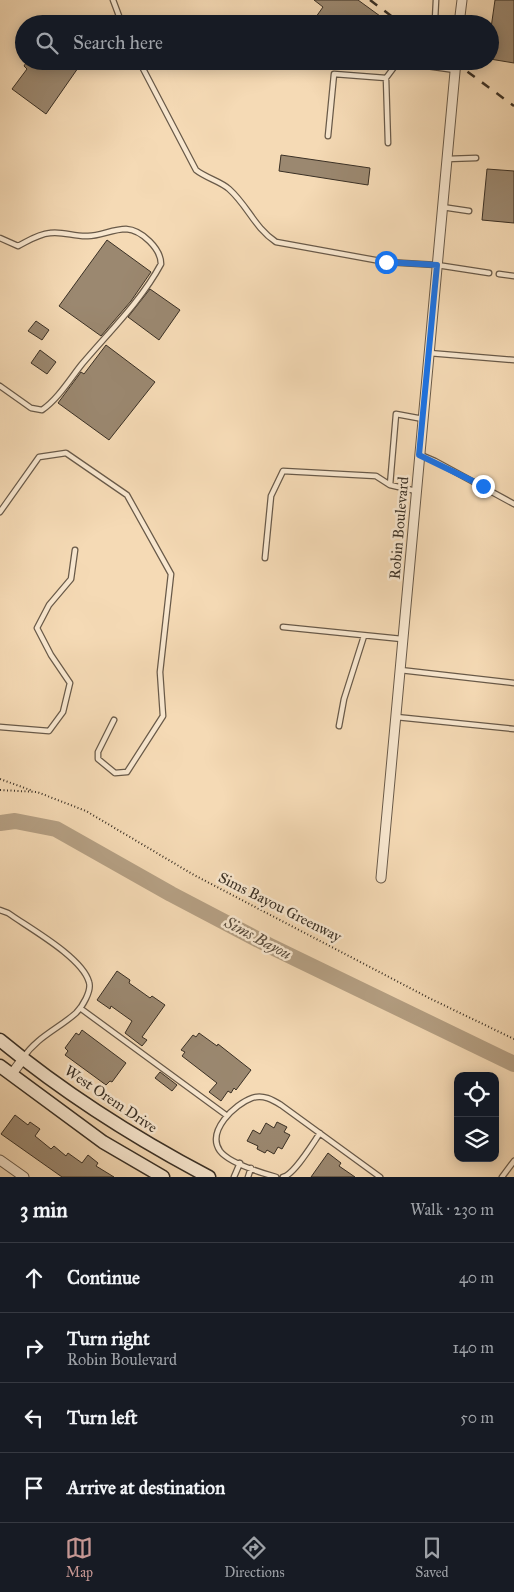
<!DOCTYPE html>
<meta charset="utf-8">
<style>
:root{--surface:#171b24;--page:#242831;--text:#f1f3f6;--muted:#9ea1a6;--line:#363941;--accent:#c59692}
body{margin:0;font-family:"IM FELL Great Primer",serif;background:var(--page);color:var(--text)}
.controls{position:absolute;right:15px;bottom:15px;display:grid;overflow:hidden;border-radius:10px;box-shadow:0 2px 12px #0003}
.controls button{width:45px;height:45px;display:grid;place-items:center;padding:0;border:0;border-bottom:1px solid var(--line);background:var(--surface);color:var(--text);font:25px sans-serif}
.stop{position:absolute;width:15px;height:15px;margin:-11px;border:4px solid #1a73e8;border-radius:50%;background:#fff}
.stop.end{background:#1a73e8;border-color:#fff;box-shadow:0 1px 5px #0008}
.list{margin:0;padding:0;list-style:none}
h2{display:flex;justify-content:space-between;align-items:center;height:65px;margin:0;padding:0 20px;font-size:21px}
h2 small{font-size:16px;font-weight:400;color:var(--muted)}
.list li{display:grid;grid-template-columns:32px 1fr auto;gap:15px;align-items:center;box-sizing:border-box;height:70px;padding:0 20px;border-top:1px solid var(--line)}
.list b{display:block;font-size:19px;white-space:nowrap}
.list p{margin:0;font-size:16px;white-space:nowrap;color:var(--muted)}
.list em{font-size:16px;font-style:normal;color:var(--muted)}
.icon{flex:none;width:28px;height:28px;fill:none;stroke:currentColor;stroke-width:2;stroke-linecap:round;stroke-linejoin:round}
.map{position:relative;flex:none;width:514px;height:1177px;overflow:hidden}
.search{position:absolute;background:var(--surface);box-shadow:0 2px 12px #0003;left:15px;right:15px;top:15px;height:55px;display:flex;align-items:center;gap:12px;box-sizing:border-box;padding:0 18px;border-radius:28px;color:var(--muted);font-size:19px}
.sheet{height:345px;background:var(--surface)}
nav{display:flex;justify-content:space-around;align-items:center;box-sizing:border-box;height:70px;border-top:1px solid var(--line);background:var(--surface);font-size:14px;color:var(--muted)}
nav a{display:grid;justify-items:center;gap:2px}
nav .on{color:var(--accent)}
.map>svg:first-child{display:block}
</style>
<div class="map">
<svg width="514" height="1177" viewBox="0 0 514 1177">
<rect width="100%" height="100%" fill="#f5dab5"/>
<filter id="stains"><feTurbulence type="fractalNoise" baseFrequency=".004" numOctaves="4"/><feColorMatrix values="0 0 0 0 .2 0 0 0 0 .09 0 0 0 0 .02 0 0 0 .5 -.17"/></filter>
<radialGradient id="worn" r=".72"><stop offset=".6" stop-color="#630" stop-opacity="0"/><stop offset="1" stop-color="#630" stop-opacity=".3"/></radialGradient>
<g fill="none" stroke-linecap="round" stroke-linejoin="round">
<path stroke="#b5a084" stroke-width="16" d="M0 823 15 821 56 829 171 894 272 947 514 1064"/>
</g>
<path fill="#9b8870" stroke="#3a3025" d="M314 0H358L391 24H311L323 7Z
M495 0H514V63L490 59V35Z
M27 61H69L78 68 46 114 12 89 27 69 24 66Z
M281 155 370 168 368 185 279 171Z
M487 169 514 171V223L482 220Z
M107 240 151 272 131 301 101 336 59 306Z
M150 289 180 310 159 340 128 317Z
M36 321 49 330 42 340 28 331Z
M106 345 155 382 109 440 58 403 81 372 84 374Z
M40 350 56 362 47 374 31 363Z
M117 971 130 980 129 983 150 998 152 996 165 1005 142 1037 147 1040 142 1046 125 1033 132 1021 111 1006 110 1009 97 1000Z
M82 1030 126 1063 112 1082 110 1081 106 1085 65 1055 68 1051 65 1048 76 1033 79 1035Z
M199 1033 217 1046 218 1044 251 1070 236 1090 234 1088 231 1093 228 1091 221 1101 209 1092 217 1083 182 1056 185 1052 181 1050 193 1035 196 1037Z
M160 1072 177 1085 172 1091 155 1078Z
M15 1115 28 1125 30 1122 40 1129 35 1136 51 1149 54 1146 66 1156 68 1153 82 1163 88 1155 98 1163 96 1166 114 1177H62L1 1134Z
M277 1122 287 1127 284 1132 290 1135 282 1149 278 1147 274 1154 267 1150 265 1153 257 1149 258 1146 247 1141 253 1130 260 1134 266 1123 274 1128Z
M328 1153 341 1163 339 1166 355 1177H311Z"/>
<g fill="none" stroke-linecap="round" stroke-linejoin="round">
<defs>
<path id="service" d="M113 0 122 24
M436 0 435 20 438 24
M139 61 196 170C206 178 220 181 229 189 248 206 254 227 276 242L386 262 437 265 489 273
M386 78 388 143
M328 136 334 74 386 78 398 62 455 70
M447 159 476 158
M442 207 469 211
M0 238 18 246C28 241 38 234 50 233 63 231 75 237 88 236 100 236 113 229 126 229 142 230 161 249 161 264 141 301 109 332 82 364 70 379 58 399 42 410L31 408 0 386
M499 274 514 276
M429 353 514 360
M421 455 435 461 514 504
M416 491 390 485 396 414 423 419
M0 512 39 457 66 453 127 495 171 574 160 672 163 716 127 772 115 773 98 759V752L114 720
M265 558 271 496 283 471 376 476 390 485
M283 627 402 639
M400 670 514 683
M396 717 514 729
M339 726 344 699 364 636
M0 727 49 731 63 712 70 683 51 655 37 628 49 605 71 579 75 550
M0 910 8 913C29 928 82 957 89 982 92 991 82 1007 76 1013 58 1029 37 1037 23 1058
M80 1008 226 1115
M234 1177 240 1163
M248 1177 251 1168
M276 1177C262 1173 229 1163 220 1151 206 1131 235 1104 252 1098 263 1094 273 1100 281 1105L380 1177
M283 1177C294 1175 313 1143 320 1133
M502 1177 514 1161"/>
<path id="minor" d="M459 24 462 0
M381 878 456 61
M11 1075 23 1059
M0 1160 24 1177"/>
<path id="secondary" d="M0 1040C64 1093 135 1138 209 1177
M0 1066 103 1142 163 1177"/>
</defs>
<use href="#service" stroke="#695a49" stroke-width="7"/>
<use href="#minor" stroke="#695a49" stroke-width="11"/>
<use href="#secondary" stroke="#3a3025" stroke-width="15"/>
<path stroke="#3a3025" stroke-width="2" stroke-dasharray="1 2.5" stroke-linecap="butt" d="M0 779 33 791
M0 790 37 792 86 811 194 875 431 999 514 1039"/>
<use href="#service" stroke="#f8e7cf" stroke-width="4.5"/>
<use href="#minor" stroke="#f8e7cf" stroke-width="9"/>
<use href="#secondary" stroke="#f8e7cf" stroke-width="12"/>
<path stroke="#3a3025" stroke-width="2.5" stroke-dasharray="9 9" stroke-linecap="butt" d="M370 0 402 24
M453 61 514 106"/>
</g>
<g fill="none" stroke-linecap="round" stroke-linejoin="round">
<path stroke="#1a73e8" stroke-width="6" d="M386 262 437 265 419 455 483 486"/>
</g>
<g text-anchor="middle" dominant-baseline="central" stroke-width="5" stroke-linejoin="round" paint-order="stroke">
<g font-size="15" fill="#3a3025" stroke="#f8e7cf">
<text transform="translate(399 528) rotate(-85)">Robin Boulevard</text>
<text transform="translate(280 907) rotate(27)">Sims Bayou Greenway</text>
<text transform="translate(111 1099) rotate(34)">West Orem Drive</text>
</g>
<g font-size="16" font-style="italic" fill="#594c3d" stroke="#f8e7cf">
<text transform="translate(258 938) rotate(28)">Sims Bayou</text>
</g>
</g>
<rect width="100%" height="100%" filter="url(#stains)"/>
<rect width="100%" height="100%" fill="url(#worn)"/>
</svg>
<div class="controls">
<button><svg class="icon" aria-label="locate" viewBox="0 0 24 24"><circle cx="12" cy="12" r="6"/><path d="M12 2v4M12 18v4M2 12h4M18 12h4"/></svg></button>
<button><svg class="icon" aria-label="layers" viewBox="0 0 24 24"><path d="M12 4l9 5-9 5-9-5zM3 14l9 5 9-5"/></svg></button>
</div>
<div class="stop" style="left:386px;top:262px"></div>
<div class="stop end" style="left:483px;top:486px"></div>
<div class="search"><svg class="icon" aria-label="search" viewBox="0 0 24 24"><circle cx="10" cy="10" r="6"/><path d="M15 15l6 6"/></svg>Search here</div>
</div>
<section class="sheet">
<h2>3 min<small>Walk · 230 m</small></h2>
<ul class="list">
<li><svg class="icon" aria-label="ahead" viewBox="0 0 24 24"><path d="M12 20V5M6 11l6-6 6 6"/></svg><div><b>Continue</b></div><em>40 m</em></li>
<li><svg class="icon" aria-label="right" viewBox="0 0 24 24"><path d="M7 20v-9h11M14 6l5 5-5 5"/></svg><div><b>Turn right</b><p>Robin Boulevard</p></div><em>140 m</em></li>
<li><svg class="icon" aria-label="left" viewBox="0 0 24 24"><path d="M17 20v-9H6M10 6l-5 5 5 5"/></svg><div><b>Turn left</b></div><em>50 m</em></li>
<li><svg class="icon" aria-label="arrive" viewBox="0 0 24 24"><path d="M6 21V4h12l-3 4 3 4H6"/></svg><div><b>Arrive at destination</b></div></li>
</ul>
</section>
<nav>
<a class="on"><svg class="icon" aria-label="map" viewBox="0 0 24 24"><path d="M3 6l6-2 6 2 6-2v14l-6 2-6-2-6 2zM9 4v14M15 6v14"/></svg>Map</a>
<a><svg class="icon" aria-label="directions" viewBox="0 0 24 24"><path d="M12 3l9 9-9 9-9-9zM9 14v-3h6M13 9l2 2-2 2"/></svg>Directions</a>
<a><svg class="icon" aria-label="saved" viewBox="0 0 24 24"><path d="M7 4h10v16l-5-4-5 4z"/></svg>Saved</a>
</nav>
